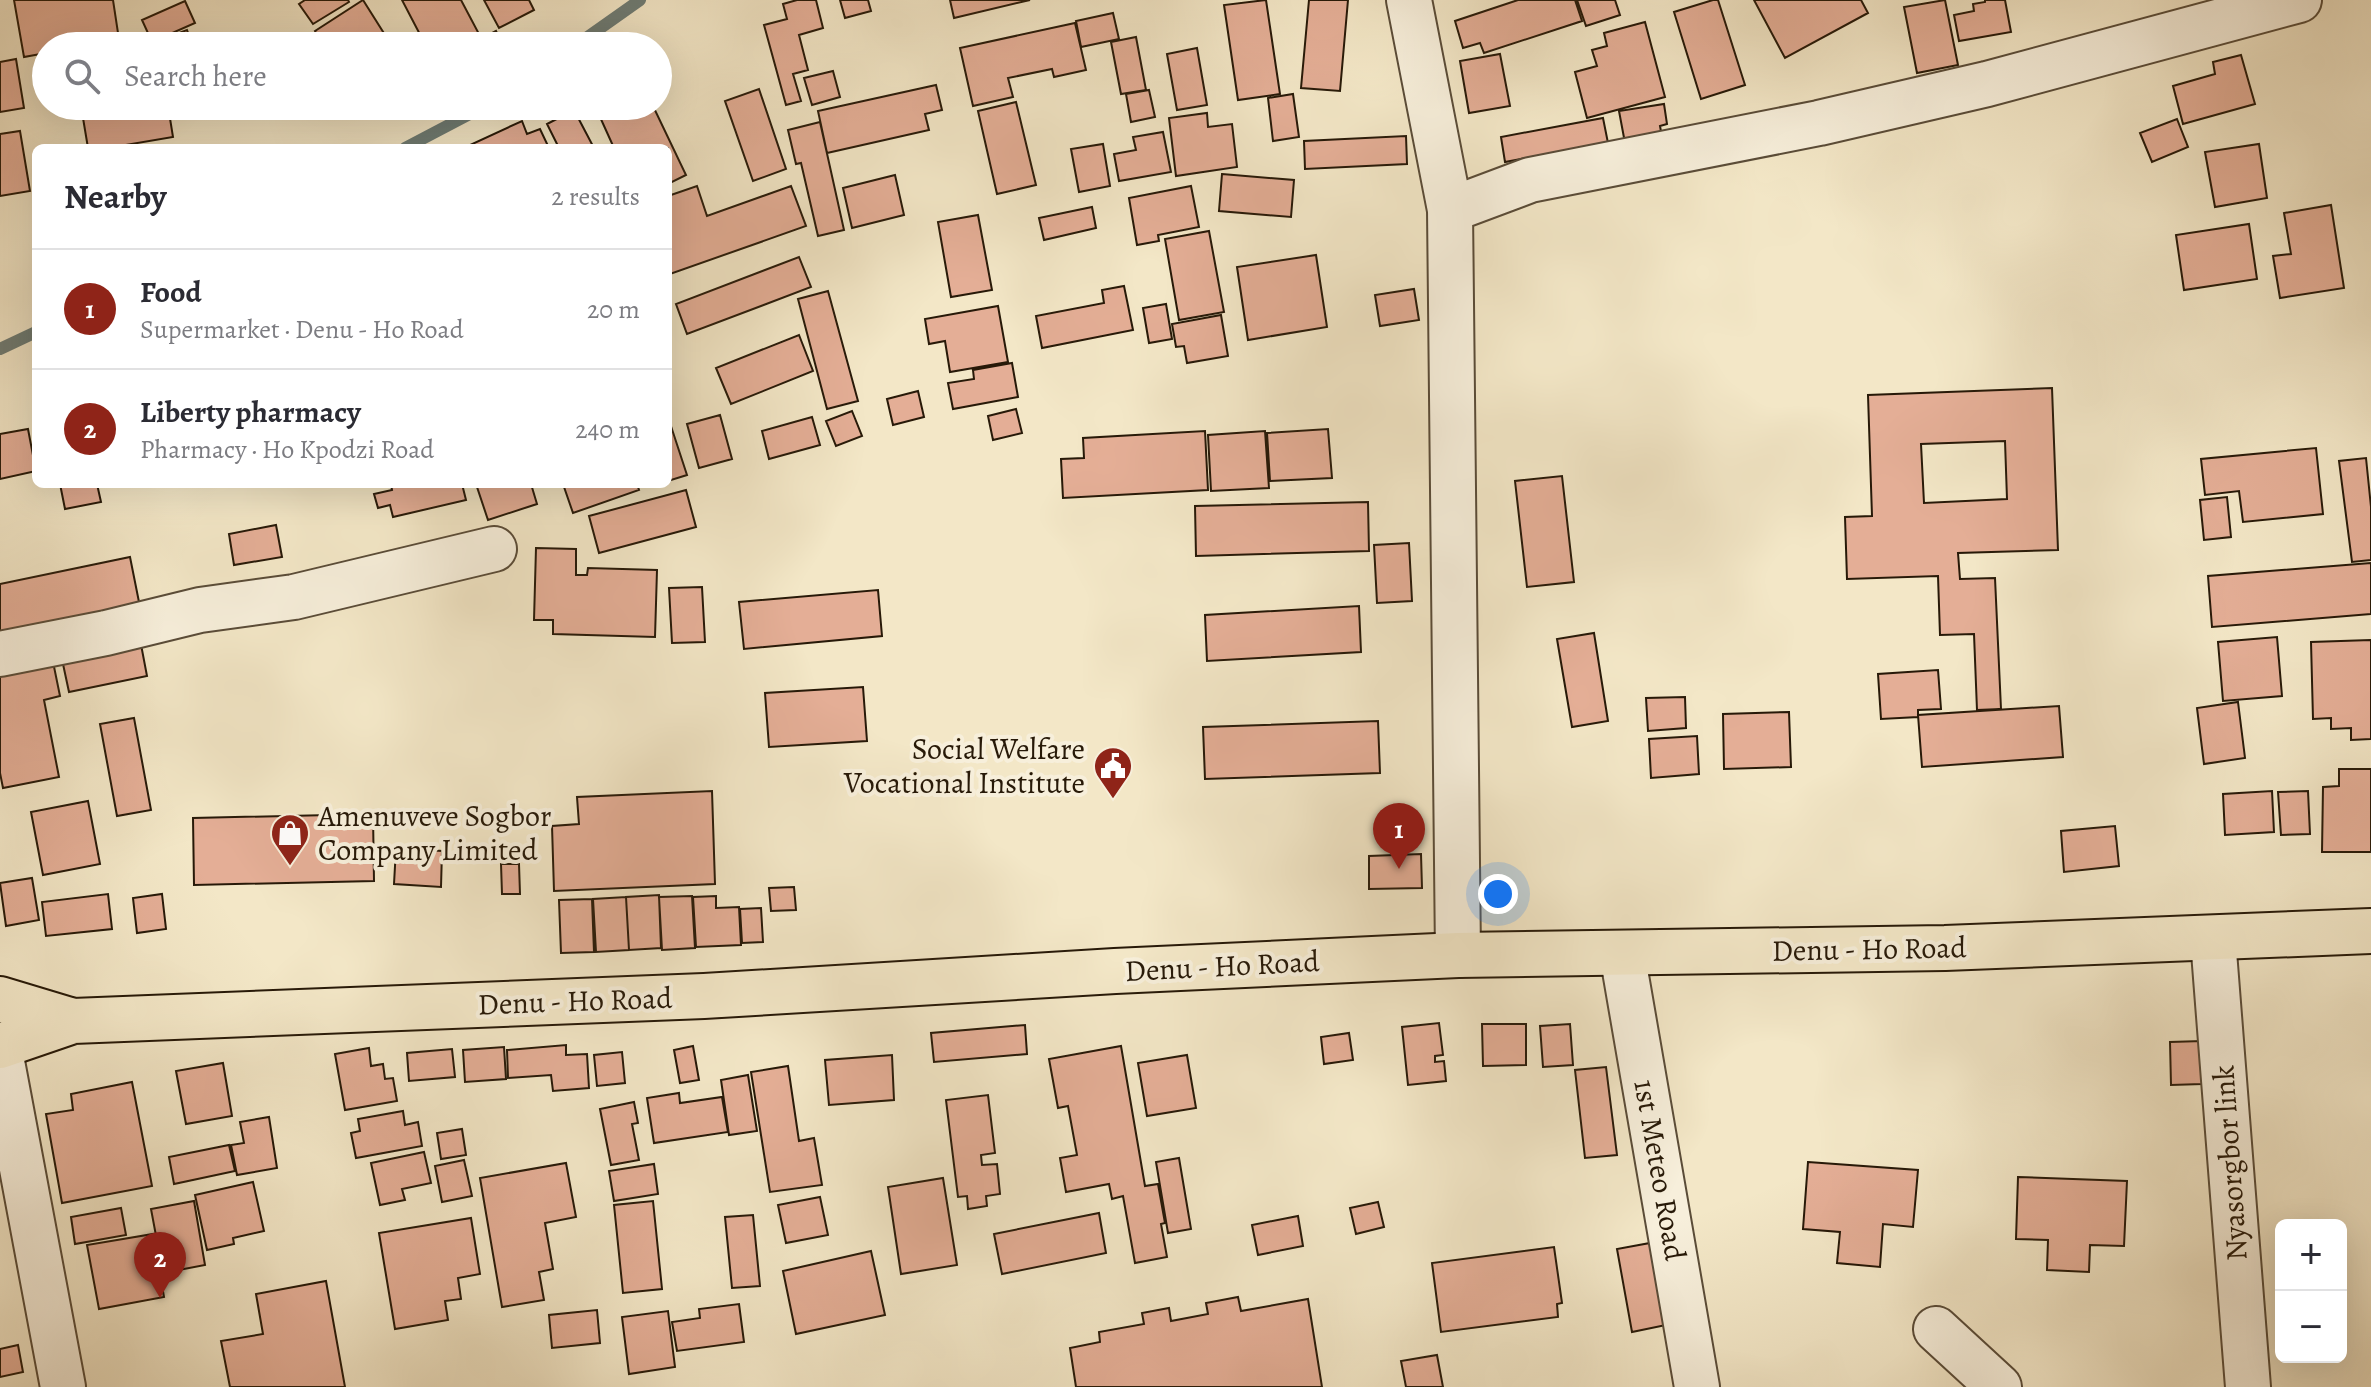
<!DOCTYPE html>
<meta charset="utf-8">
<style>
:root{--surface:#fff;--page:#f2f2f3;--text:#2b2b33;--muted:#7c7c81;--line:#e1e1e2;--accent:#8f2418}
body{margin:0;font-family:Alegreya,serif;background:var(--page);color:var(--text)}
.controls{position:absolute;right:24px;bottom:24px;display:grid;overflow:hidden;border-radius:12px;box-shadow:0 8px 32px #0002}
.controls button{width:72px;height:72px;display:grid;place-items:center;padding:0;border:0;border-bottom:2px solid var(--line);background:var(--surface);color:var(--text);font:40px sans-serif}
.you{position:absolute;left:1498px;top:894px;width:28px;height:28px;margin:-20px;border:6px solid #fff;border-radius:50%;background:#1a73e8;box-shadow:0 0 0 12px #1a73e833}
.badge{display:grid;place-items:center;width:52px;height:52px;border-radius:50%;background:var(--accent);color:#fff;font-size:26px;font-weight:700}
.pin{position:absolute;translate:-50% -66px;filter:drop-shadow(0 2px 4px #0008)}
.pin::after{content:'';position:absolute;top:42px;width:28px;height:24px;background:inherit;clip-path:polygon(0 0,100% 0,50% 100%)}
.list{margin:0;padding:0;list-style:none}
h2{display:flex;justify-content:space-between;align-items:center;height:104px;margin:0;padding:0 32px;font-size:34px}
h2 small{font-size:26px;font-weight:400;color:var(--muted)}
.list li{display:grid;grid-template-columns:52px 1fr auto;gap:24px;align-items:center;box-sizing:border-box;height:120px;padding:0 32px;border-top:2px solid var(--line)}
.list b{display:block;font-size:30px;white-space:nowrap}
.list p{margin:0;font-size:26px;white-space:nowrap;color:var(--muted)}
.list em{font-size:26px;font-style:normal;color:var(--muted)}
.icon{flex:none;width:44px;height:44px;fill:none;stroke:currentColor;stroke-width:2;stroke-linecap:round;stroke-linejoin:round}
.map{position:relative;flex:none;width:2371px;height:1387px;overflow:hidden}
.search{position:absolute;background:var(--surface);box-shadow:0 8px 32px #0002;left:32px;top:32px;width:640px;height:88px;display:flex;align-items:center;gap:20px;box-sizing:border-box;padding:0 28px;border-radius:44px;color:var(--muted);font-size:30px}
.panel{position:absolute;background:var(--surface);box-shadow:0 8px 32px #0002;left:32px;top:144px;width:640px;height:344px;border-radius:12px}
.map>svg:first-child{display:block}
</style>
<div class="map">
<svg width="2371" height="1387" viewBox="0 0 2371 1387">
<rect width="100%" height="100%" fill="#f3e7c7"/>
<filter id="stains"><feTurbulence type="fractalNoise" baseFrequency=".0025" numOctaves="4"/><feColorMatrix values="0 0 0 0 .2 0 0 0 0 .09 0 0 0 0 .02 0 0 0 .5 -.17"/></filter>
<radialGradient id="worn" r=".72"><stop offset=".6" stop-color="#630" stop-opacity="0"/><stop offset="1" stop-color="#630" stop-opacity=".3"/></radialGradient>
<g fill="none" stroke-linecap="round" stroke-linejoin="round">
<path stroke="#6e7c75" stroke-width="12" d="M575 46 640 0
M405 148 485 106
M0 349 36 332"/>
</g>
<path fill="#e4ae96" stroke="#271908" stroke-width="2" fill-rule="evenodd" d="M14 0H113L120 46H46V53L24 57Z
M305 0H348L349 2 313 24 299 4Z
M363 0 392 46H324L315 31Z
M402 0H461L479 34 457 46H426Z
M484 0H529L534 10 499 28Z
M797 0H816L823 28 799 35 808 70 793 74 801 101 786 105 764 25 787 19 783 4Z
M840 0H868L871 11 845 18Z
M950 0H1030L954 18Z
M1266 0 1280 94 1238 100 1224 5Z
M1309 0H1348L1340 91 1301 88Z
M1518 0H1575L1582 21 1484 53 1480 43 1463 48 1455 21Z
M1577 0H1615L1620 15 1586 26Z
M1713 0H1718L1745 85 1701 99 1674 12Z
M1754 0H1861L1868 13 1785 58Z
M1945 0 1958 65 1917 73 1904 7Z
M1985 0H2005L2011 32 1959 41 1954 15 1974 11 1973 4 1985 2Z
M185 1 195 23 152 42 142 20Z
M1113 13 1119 39 1081 47 1076 21Z
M1645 22 1665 97 1587 118 1575 72 1597 66 1592 50 1607 46 1604 33Z
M1075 23 1086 70 1054 77 1052 69 1008 78 1013 97 973 106 960 48Z
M187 30 193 46H171L168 37Z
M496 31 503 46H468Z
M1136 37 1146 90 1121 94 1111 42Z
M1197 48 1207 105 1177 110 1167 54Z
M1500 54 1510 106 1469 113 1460 61Z
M2241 55 2255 104 2183 124 2173 86 2215 74 2213 62Z
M16 59 24 108 0 112V62Z
M833 71 840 97 812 105 804 78Z
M936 85 942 110 925 114 929 130 827 153 818 111Z
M759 89 786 169 753 181 725 101Z
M1149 90 1155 117 1131 122 1126 94Z
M1293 94 1299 137 1273 141 1268 98Z
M1016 102 1036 185 997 194 978 111Z
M1664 104 1667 124 1660 126 1662 137 1625 143 1619 111Z
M120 106H168L173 137 108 148H88L82 112Z
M595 106H653L686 175 668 184V148H614Z
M574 110 594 148H559L547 124Z
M1207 113 1208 127 1232 124 1237 167 1176 176 1169 118Z
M1603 118 1608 143 1505 162 1501 137Z
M2177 119 2188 147 2152 162 2140 133Z
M522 121 527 134 540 129 549 148H471L470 145Z
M820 122 844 230 818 236 801 163 796 164 788 130Z
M20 131 30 191 0 196V134Z
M1163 132 1171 172 1119 181 1114 154 1136 150 1133 137Z
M1406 136 1407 164 1305 169 1304 141Z
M1103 144 1110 186 1079 192 1071 149Z
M2259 144 2267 198 2215 207 2205 152Z
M1222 174 1294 180 1291 217 1219 211Z
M895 175 904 215 852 228 843 188Z
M697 186 707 216 791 186 806 226 670 274 668 268V196Z
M1191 186 1199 227 1158 235 1159 241 1137 245 1129 198Z
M2331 205 2344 288 2280 298 2273 256 2291 254 2284 213Z
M1092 207 1096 228 1044 240 1039 218Z
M978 215 992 290 951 297 938 222Z
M2249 224 2257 279 2184 290 2176 235Z
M1209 231 1224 312 1179 320 1165 239Z
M1316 255 1327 327 1248 340 1237 267Z
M799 257 811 287 687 334 676 304Z
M1124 286 1133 330 1042 348 1036 316 1104 303 1102 290Z
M1414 289 1419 320 1380 326 1375 295Z
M828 291 858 401 827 409 798 299Z
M1166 304 1172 339 1149 343 1143 308Z
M998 306 1008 362 950 372 945 341 929 344 925 319Z
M1221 315 1228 356 1187 363 1184 346 1176 347 1172 324Z
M799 335 813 371 731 404 716 368Z
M1012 363 1018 397 953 409 948 383 974 379 973 370Z
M2052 388 2058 550 1958 553 1960 579 1995 578 2001 709 1977 710 1974 634 1940 635 1938 576 1847 579 1845 517 1872 516 1868 395ZM2005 441 2007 499 1924 503 1921 444Z
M918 391 924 417 893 425 887 399Z
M1016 409 1022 433 993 440 988 416Z
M852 411 862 436 836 446 826 421Z
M720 415 732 459 699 468 687 424Z
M668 417 687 475 668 481Z
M812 417 820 445 769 459 762 431Z
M28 429 36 471 0 479V434Z
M1328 429 1332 478 1270 481 1267 433Z
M1205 431 1208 490 1063 498 1061 459 1084 458 1083 438Z
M1265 431 1269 488 1211 491 1208 435Z
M2316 448 2323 514 2243 522 2239 491 2205 495 2201 459Z
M2366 458 2371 507V560L2352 562 2339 461Z
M1562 476 1574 582 1527 587 1515 481Z
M60 484H97L101 502 65 509Z
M391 484H462L466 500 393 517 390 505 378 508 374 494 392 490Z
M476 484H531L537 504 488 520Z
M563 484H637L639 490 573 513Z
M686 490 696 527 599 553 589 516Z
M2227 497 2231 537 2204 540 2200 500Z
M1368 502 1369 551 1196 556 1195 506Z
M276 525 282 557 234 565 229 534Z
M1409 543 1412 601 1377 603 1374 545Z
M536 548 576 549V575H587L588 568 657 570 655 637 553 634V620H534Z
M130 557 140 607 0 636V584Z
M2371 563V614L2212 627 2208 576Z
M702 587 705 642 672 643 669 588Z
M878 590 882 636 744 649 739 602Z
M1359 606 1361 652 1207 661 1205 615Z
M1594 633 1608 721 1572 727 1557 639Z
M139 634 147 676 69 692 60 650Z
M2277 637 2282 696 2223 701 2218 642Z
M2371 640V739L2351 740V728L2331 729V718L2313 719 2311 642Z
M51 652 60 696 44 700 59 777 3 788 0 773V663Z
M1938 670 1941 709 1918 710V717L1881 719 1878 674Z
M863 687 867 741 769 747 765 693Z
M1685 697 1686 728 1648 731 1646 698Z
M2238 702 2245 758 2204 764 2197 708Z
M2059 706 2063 757 1922 767 1918 715Z
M1789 712 1791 767 1724 769 1723 714Z
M134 718 151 810 117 816 100 724Z
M1378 721 1380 773 1205 779 1203 727Z
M1697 736 1699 774 1651 778 1649 739Z
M2339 769H2371V852H2322L2323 787 2339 786Z
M712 791 715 884 554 891 552 826 579 824 577 797Z
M2272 791 2274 832 2225 835 2223 794Z
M2308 791 2310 834 2281 835 2278 792Z
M88 801 100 864 43 875 31 812Z
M373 814 374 881 194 885 193 818Z
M2115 826 2119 866 2064 872 2061 831Z
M396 848 442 851 441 887 394 884Z
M1421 854 1422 888 1369 889V856Z
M501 864H519L520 894H502Z
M32 878 39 920 6 926 0 883Z
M794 887 796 910 771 911 769 888Z
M108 894 112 929 46 936 42 902Z
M162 894 166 929 137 933 133 898Z
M659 895 661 948 629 950 626 897Z
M692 896 695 948 662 950 659 897Z
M716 896V908L739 907 741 945 696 947 693 897Z
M626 897 629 950 596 952 593 899Z
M592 899 594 952 561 953 559 900Z
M761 908 763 942 742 943 740 909Z
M1439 1023 1443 1055 1435 1056V1062L1444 1061 1446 1081 1408 1085 1402 1027Z
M1482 1024H1526V1065L1483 1066Z
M1570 1024 1573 1065 1543 1067 1540 1026Z
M1025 1025 1027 1054 934 1062 931 1033Z
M1349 1033 1353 1060 1324 1064 1321 1037Z
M2202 1041V1084L2171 1085 2170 1042Z
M566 1045V1055L587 1054 589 1088 553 1091 551 1075 508 1078 507 1050Z
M693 1046 699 1080 680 1083 674 1050Z
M1121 1046 1145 1186 1158 1184 1165 1223 1161 1224 1167 1257 1135 1263 1123 1196 1112 1199 1109 1184 1066 1192 1060 1158 1077 1155 1068 1106 1058 1108 1049 1059Z
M504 1047 506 1079 465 1082 463 1050Z
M369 1048 371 1066 383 1064 385 1079 393 1078 397 1101 345 1110 335 1054Z
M452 1049 455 1077 409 1081 407 1053Z
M622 1052 625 1083 597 1086 594 1055Z
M892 1055 894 1100 829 1105 825 1060Z
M1187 1055 1196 1108 1147 1116 1138 1063Z
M223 1063 232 1116 186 1124 176 1071Z
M788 1066 799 1141 814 1138 822 1185 770 1192 751 1072Z
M1606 1067 1617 1155 1585 1158 1575 1070Z
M748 1075 757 1131 729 1135 721 1080Z
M132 1082 152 1186 62 1203 46 1114 73 1110 71 1094Z
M679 1093 680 1103 722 1097 728 1132 654 1143 647 1098Z
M988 1095 995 1153 981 1155 982 1165 997 1164 1000 1194 986 1196 987 1206 968 1209 967 1196 958 1197 946 1100Z
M634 1102 638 1123 632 1124 639 1160 611 1165 600 1109Z
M403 1111 405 1125 418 1122 422 1146 356 1158 351 1133 360 1131 358 1119Z
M269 1117 277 1168 237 1175 231 1145 244 1143 240 1122Z
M462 1129 466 1155 441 1159 437 1133Z
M229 1145 235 1171 174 1184 169 1157Z
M424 1152 431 1183 402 1189 405 1200 380 1205 371 1163Z
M1179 1158 1191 1229 1168 1233 1156 1162Z
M464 1160 472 1196 442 1202 435 1166Z
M1808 1162 1918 1170 1913 1227 1883 1224 1880 1267 1837 1263 1840 1232 1803 1229Z
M566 1163 576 1217 545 1223 553 1269 539 1272 544 1300 502 1307 480 1178Z
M654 1164 658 1194 614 1201 609 1171Z
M2018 1177 2127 1181 2124 1246 2090 1245 2089 1272 2047 1270 2048 1240 2016 1239Z
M943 1178 957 1265 901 1274 888 1187Z
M253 1182 264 1231 233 1238 234 1244 207 1250 195 1195Z
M820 1197 828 1235 786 1243 778 1205Z
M194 1201 205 1265 163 1273 151 1209Z
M653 1201 662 1289 623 1293 614 1205Z
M1378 1202 1384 1227 1356 1234 1350 1208Z
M121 1208 126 1235 75 1244 71 1217Z
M1099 1213 1106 1253 1002 1274 994 1234Z
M753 1215 760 1286 732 1288 725 1217Z
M1298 1216 1303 1246 1258 1255 1252 1225Z
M471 1218 480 1274 458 1278 461 1299 445 1301 448 1320 395 1329 379 1233Z
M153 1234 164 1297 99 1309 87 1245Z
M1650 1243 1666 1325 1632 1332 1617 1249Z
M1554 1247 1562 1303 1557 1304 1558 1317 1441 1332 1432 1263Z
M871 1251 885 1315 796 1334 783 1271Z
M326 1281 345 1387H230L221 1341 263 1334 256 1294Z
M1238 1297 1241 1311 1308 1299 1322 1387H1076L1070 1348 1100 1342 1099 1332 1144 1324 1142 1313 1169 1308 1171 1321 1208 1314 1206 1303Z
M739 1304 744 1342 677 1351 672 1322 700 1318 699 1309Z
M597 1310 600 1343 552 1348 549 1315Z
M668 1311 675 1367 629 1374 622 1317Z
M18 1345 23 1372 0 1377V1349Z
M1437 1355 1443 1387H1406L1401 1361Z"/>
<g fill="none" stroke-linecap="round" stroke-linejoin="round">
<defs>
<path id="minor" d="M1409 0 1450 210
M0 654 106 633 200 610 294 597 494 549
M2213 939 2248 1387
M1622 953 1697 1387
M1458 955 1450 210 1530 180 1819 123 1987 84 2299 0
M0 1051 63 1387
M1936 1329 1999 1387"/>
<path id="primary" d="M0 999 73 1021
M0 1046 73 1021 704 996 1115 971 1458 955 1945 948 2371 931"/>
</defs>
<use href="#minor" stroke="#5a4c38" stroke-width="48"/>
<use href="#primary" stroke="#271908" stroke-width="48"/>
<use href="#minor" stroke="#f7efdb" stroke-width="44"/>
<use href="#primary" stroke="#f3e7c7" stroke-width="44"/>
</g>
<defs>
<symbol id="civic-pin" viewBox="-11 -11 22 30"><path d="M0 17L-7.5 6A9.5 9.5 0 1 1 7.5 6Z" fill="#8f2418" stroke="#f7efdb"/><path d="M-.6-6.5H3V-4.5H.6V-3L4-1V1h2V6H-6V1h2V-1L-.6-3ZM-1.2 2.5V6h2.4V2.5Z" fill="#fff"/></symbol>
<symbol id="shop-pin" viewBox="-11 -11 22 30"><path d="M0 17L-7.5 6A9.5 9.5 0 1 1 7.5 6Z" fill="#8f2418" stroke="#f7efdb"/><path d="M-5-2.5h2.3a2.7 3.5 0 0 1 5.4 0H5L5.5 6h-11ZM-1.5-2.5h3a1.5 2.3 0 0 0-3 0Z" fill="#fff"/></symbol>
</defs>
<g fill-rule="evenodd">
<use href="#civic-pin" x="1091" y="744" width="44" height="60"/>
<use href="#shop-pin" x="268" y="811" width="44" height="60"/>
</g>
<g text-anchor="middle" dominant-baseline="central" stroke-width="8" stroke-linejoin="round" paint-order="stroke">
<g font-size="30" fill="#271908" stroke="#f7efdb" text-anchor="end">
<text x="1085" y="749">Social Welfare<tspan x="1085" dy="34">Vocational Institute</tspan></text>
<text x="318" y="816" text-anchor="start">Amenuveve Sogbor<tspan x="318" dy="34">Company Limited</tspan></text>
</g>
<g font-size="30" fill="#271908" stroke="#f7efdb">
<text transform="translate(1869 949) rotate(-1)">Denu - Ho Road</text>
<text transform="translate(1222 966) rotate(-3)">Denu - Ho Road</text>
<text transform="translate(575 1001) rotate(-2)">Denu - Ho Road</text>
<text transform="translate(2230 1163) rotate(-94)">Nyasorgbor link</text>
<text transform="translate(1660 1170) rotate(80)">1st Meteo Road</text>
</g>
</g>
<rect width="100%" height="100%" filter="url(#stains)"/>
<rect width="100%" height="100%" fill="url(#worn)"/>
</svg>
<div class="controls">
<button>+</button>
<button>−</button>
</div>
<div class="you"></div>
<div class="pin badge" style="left:1399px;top:869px">1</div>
<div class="pin badge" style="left:160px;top:1298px">2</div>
<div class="search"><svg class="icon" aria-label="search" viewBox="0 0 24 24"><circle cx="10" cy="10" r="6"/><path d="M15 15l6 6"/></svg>Search here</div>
<section class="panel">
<h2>Nearby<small>2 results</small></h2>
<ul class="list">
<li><span class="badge">1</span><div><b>Food</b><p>Supermarket · Denu - Ho Road</p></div><em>20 m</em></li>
<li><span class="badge">2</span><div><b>Liberty pharmacy</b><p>Pharmacy · Ho Kpodzi Road</p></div><em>240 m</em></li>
</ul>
</section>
</div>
